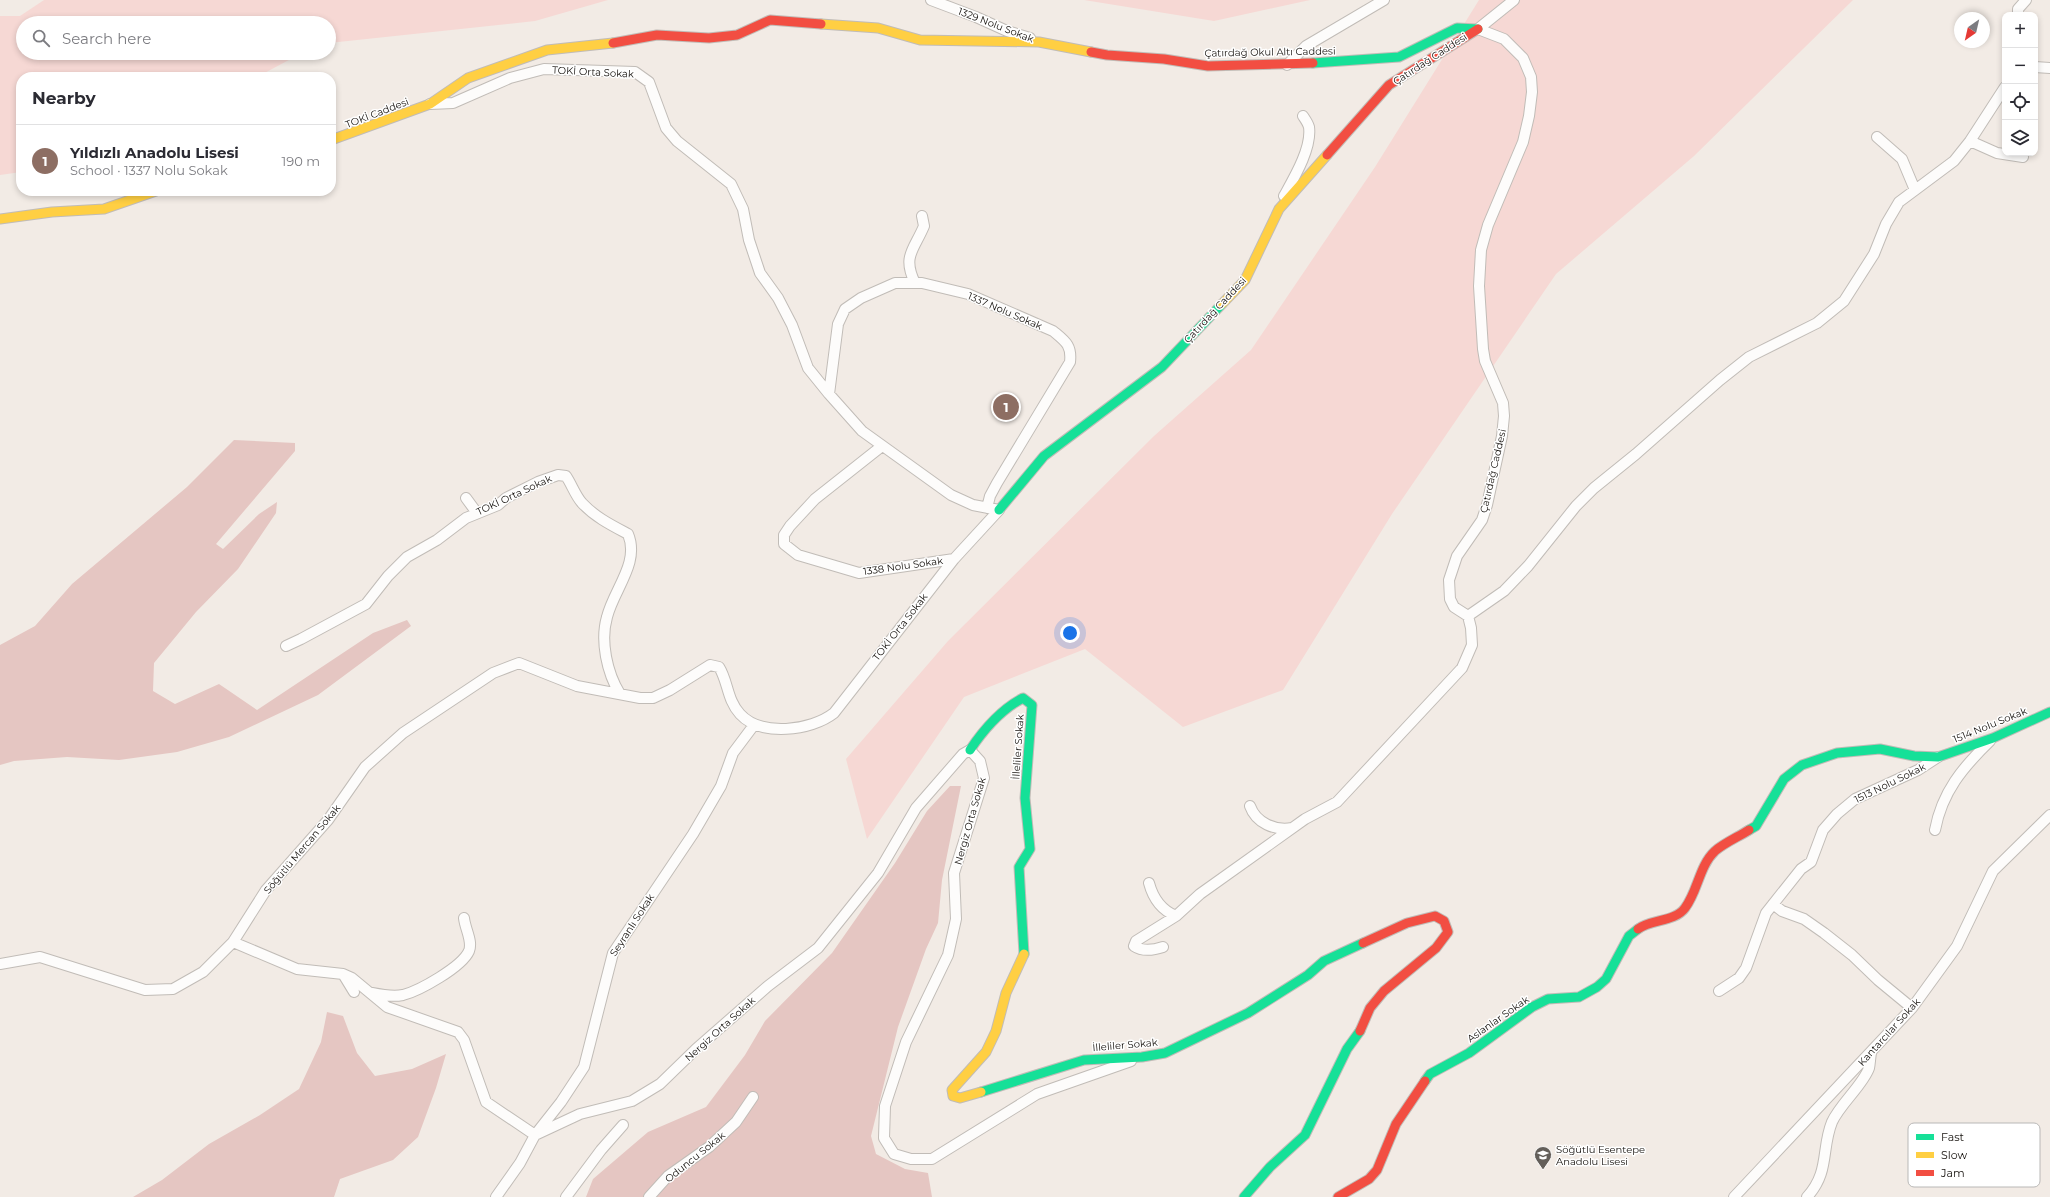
<!DOCTYPE html>
<meta charset="utf-8">
<style>
:root{--surface:#fff;--page:#f7f7f7;--text:#2b2b33;--muted:#7c7c81;--line:#e1e1e2;--accent:#635e59}
body{margin:0;font-family:Montserrat,sans-serif;background:var(--page);color:var(--text)}
.controls{position:absolute;right:12px;top:12px;display:grid;overflow:hidden;border-radius:8px;box-shadow:0 2px 6px #0003}
.controls button{width:36px;height:36px;display:grid;place-items:center;padding:0;border:0;border-bottom:1px solid var(--line);background:var(--surface);color:var(--text);font:20px sans-serif}
.compass{position:absolute;left:1954px;top:12px;width:36px;height:36px;border-radius:50%;background:var(--surface);box-shadow:0 2px 6px #0003;rotate:214deg}
.you{position:absolute;left:1070px;top:633px;width:14px;height:14px;margin:-10px;border:3px solid #fff;border-radius:50%;background:#1a73e8;box-shadow:0 0 0 6px #1a73e833}
.badge{display:grid;place-items:center;width:26px;height:26px;border-radius:50%;background:var(--accent);color:#fff;font-size:13px;font-weight:700}
.pin{position:absolute;translate:-50% -50%;border:2px solid #fff;box-shadow:0 1px 4px #0006}
.list{margin:0;padding:0;list-style:none}
h2{display:flex;justify-content:space-between;align-items:center;height:52px;margin:0;padding:0 16px;font-size:17px}
h2 small{font-size:13px;font-weight:400;color:var(--muted)}
.list li{display:grid;grid-template-columns:26px 1fr auto;gap:12px;align-items:center;box-sizing:border-box;height:72px;padding:0 16px;border-top:1px solid var(--line)}
.list b{display:block;font-size:15px;white-space:nowrap}
.list p{margin:0;font-size:13px;white-space:nowrap;color:var(--muted)}
.list em{font-size:13px;font-style:normal;color:var(--muted)}
.icon{flex:none;width:22px;height:22px;fill:none;stroke:currentColor;stroke-width:2;stroke-linecap:round;stroke-linejoin:round}
.map{position:relative;flex:none;width:2050px;height:1197px;overflow:hidden}
.search{position:absolute;background:var(--surface);box-shadow:0 2px 6px #0003;left:16px;top:16px;width:320px;height:44px;display:flex;align-items:center;gap:10px;box-sizing:border-box;padding:0 14px;border-radius:22px;color:var(--muted);font-size:15px}
.panel{position:absolute;background:var(--surface);box-shadow:0 2px 6px #0003;left:16px;top:72px;width:320px;height:124px;border-radius:16px}
.map>svg:first-child{display:block}
</style>
<div class="map">
<svg width="2050" height="1197" viewBox="0 0 2050 1197">
<rect width="100%" height="100%" fill="#f2ebe5"/>
<path fill="#f6d8d4" d="M44 0H608L535 21 329 43V23H23V53H302L257 77H21V172L0 175V16H20Z
M1084 0H1310L1214 21Z
M1479 0H1853L1694 156 1556 274 1392 514 1283 690 1183 727 1085 649 964 697 867 839 846 759 948 641 1154 436 1251 350 1375 167Z"/>
<path fill="#e5c6c2" d="M234 440 295 443V451L216 544 223 549 259 514 277 502 276 513 238 569 196 612 154 663 153 691 175 704 219 684 257 710 373 633 407 620 411 626 318 695 229 737 177 752 119 760 67 757 14 761 0 765V645L35 626 72 584 187 487Z
M950 786H961L942 880 938 923 926 949 898 1027 871 1136 876 1154 905 1169 928 1173 932 1197H586L593 1179 648 1132 706 1107 745 1055 765 1021 832 953 895 863 927 811Z
M327 1012 343 1016 357 1053 375 1076 412 1069 446 1054 436 1088 418 1137 393 1160 340 1179 334 1197H133L162 1180 209 1144 260 1115 299 1089 321 1042Z"/>
<g fill="none" stroke-linecap="round" stroke-linejoin="round">
<defs>
<path id="street" d="M931 0 976 17 1007 31 1030 38
M2018 15V9L2026 0
M1478 29 1514 0
M1287 65 1306 46 1384 0
M2035 67 2050 68
M430 104 453 103 510 78 544 69 635 72 649 82 666 128 677 141 731 184 743 209 749 240 760 273 778 298 792 325 808 368 829 394 862 431 951 495 973 505 999 510
M1877 137 1902 159 1915 190
M1970 141 1997 153 2023 157
M1284 196C1294 178 1312 148 1309 127 1308 123 1305 119 1303 116
M915 283C902 256 914 250 924 226L922 216
M829 394 838 324 845 309 861 298 895 283H922L968 294 1053 331C1065 341 1072 345 1070 362L997 483 990 496 987 508
M882 446 815 499 790 526 784 535V544L798 555 859 573 954 559
M466 498 477 513
M1468 616 1504 591 1528 566 1576 506 1594 488 1636 454 1720 380 1749 357 1817 323 1844 301 1874 254 1886 224 1899 202 1954 161 1970 141 2005 87
M1468 616 1454 607 1450 599 1449 580 1457 556 1482 520 1487 505 1502 436 1504 416 1503 403 1485 361 1483 349 1479 286 1481 250 1488 225 1523 142 1529 116 1532 92 1531 77 1523 58 1504 39 1478 29
M286 646 301 639 366 604 388 576 407 557 437 540 466 518 498 505 506 498 538 482 558 475 566 476C572 485 575 495 582 503 595 517 611 525 628 534 640 563 614 589 607 617 600 641 607 673 620 694
M1250 806C1256 823 1275 831 1292 828
M1935 830C1942 792 1963 767 1990 741
M1149 883C1153 898 1161 910 1176 916
M1773 904 1782 911 1804 919 1824 933 1852 955 1878 980 1912 1008
M233 942 297 969 343 974 352 978 387 1007 458 1032 464 1040 486 1102 535 1135
M1163 947C1154 950 1143 952 1134 946L1136 941 1176 916 1200 894 1305 819 1337 802 1462 668 1472 645 1471 628 1468 616
M0 964 40 957 145 990 173 989 203 972 233 942 266 890 328 820 365 767 403 733 493 673 519 663 577 686 640 698H653L670 690 710 665 719 667C728 681 727 700 740 714 761 737 811 731 834 713L954 559 999 510
M343 974 354 992
M1719 991 1739 978 1746 968 1766 913 1801 869 1811 862 1823 830 1837 814 1855 799 1918 770 1938 757
M372 993C382 995 392 997 403 995 419 991 462 967 469 951 473 941 465 929 464 918
M535 1135 580 1114 632 1101 660 1084 696 1049 768 986 818 948 878 873 916 808 963 754 970 750 980 761 984 778 954 873 956 919 948 955 906 1042 885 1106 884 1138 894 1154 911 1159H932L1037 1094 1131 1061
M496 1197 520 1163 535 1135 561 1102 584 1067 613 953 693 834 721 786 733 753 754 725
M566 1197 601 1150 623 1125
M649 1197 668 1176 709 1147 736 1122 753 1097
M1734 1197 1912 1008 1957 946 1993 871 2050 815
M1807 1197C1830 1172 1821 1149 1832 1122 1840 1104 1863 1085 1869 1068 1870 1064 1870 1058 1871 1053"/>
<path id="fast" d="M1313 63 1399 57 1457 28 1478 29
M999 510 1044 456 1162 367 1222 304
M970 750C984 729 1000 710 1023 698L1032 705 1025 798 1030 849 1019 867 1024 954
M1749 830 1756 826 1784 779 1802 765 1837 753 1880 749 1914 756 1938 757 1993 738 2050 712
M1425 1081 1430 1074 1469 1053 1532 1007 1548 999 1579 997 1597 987 1606 979 1629 936 1638 929
M981 1092 1084 1060 1142 1057 1165 1053 1248 1013 1308 975 1324 961 1363 943
M1244 1197 1270 1167 1305 1135 1347 1049 1360 1031"/>
<path id="slow" d="M821 24 878 28 920 40 1039 42 1091 52
M331 140 430 104 468 78 547 50 613 43
M0 219 52 212 104 209 156 191
M1222 304 1245 280 1279 209 1327 155
M981 1092 960 1098 953 1096 952 1090 986 1052 996 1031 1006 993 1024 954"/>
<path id="jam" d="M613 43 657 35 709 38 737 35 770 20 821 24
M1091 52 1107 55 1164 59 1208 66 1313 63
M1327 155 1389 85 1478 29
M1638 929C1651 919 1675 922 1685 908 1698 891 1699 866 1715 851 1724 843 1738 837 1749 830
M1360 1031 1370 1008 1384 991 1436 948 1448 932 1444 921 1435 916 1407 923 1363 943
M1338 1197 1369 1179 1377 1170 1396 1124 1425 1081"/>
</defs>
<use href="#street" stroke="#c1bcb7" stroke-width="12"/>
<use href="#fast" stroke="#c1bcb7" stroke-width="11"/>
<use href="#slow" stroke="#c1bcb7" stroke-width="11"/>
<use href="#jam" stroke="#c1bcb7" stroke-width="11"/>
<use href="#street" stroke="#fdfcfb" stroke-width="10"/>
<use href="#fast" stroke="#16e098" stroke-width="9"/>
<use href="#slow" stroke="#ffcf43" stroke-width="9"/>
<use href="#jam" stroke="#f24e42" stroke-width="9"/>
</g>
<defs>
<symbol id="school-pin" viewBox="-11 -11 22 30"><path d="M0 17L-7.5 6A9.5 9.5 0 1 1 7.5 6Z" fill="#635e59" stroke="#fff"/><path d="M0-5L7-2L0 1L-7-2ZM-4 1L0 2.5L4 1V4Q0 6-4 4Z" fill="#fff"/></symbol>
</defs>
<g fill-rule="evenodd">
<use href="#school-pin" x="1533" y="1145" width="20" height="27"/>
</g>
<g text-anchor="middle" dominant-baseline="central" stroke-width="3" stroke-linejoin="round" paint-order="stroke">
<g font-size="10" fill="#16120e" stroke="#fff">
<text transform="translate(996 25) rotate(21)">1329 Nolu Sokak</text>
<text transform="translate(1270 52) rotate(-1)">Çatırdağ Okul Altı Caddesi</text>
<text transform="translate(1430 59) rotate(-33)">Çatırdağ Caddesi</text>
<text transform="translate(593 72) rotate(3)">TOKİ Orta Sokak</text>
<text transform="translate(377 113) rotate(-21)">TOKİ Caddesi</text>
<text transform="translate(1215 310) rotate(-47)">Çatırdağ Caddesi</text>
<text transform="translate(1005 311) rotate(23)">1337 Nolu Sokak</text>
<text transform="translate(1493 471) rotate(-77)">Çatırdağ Caddesi</text>
<text transform="translate(514 495) rotate(-25)">TOKİ Orta Sokak</text>
<text transform="translate(903 566) rotate(-8)">1338 Nolu Sokak</text>
<text transform="translate(900 627) rotate(-52)">TOKİ Orta Sokak</text>
<text transform="translate(1990 725) rotate(-22)">1514 Nolu Sokak</text>
<text transform="translate(1018 747) rotate(-86)">İlleliler Sokak</text>
<text transform="translate(1890 783) rotate(-26)">1513 Nolu Sokak</text>
<text transform="translate(970 821) rotate(-74)">Nergiz Orta Sokak</text>
<text transform="translate(302 849) rotate(-50)">Söğütlü Mercan Sokak</text>
<text transform="translate(632 925) rotate(-57)">Seyranlı Sokak</text>
<text transform="translate(1498 1019) rotate(-35)">Aslanlar Sokak</text>
<text transform="translate(720 1029) rotate(-42)">Nergiz Orta Sokak</text>
<text transform="translate(1889 1032) rotate(-48)">Kantarcılar Sokak</text>
<text transform="translate(1125 1045) rotate(-5)">İlleliler Sokak</text>
<text transform="translate(695 1157) rotate(-39)">Oduncu Sokak</text>
</g>
<g font-size="10" fill="#16120e" stroke="#fff" text-anchor="start">
<text x="1556" y="1149">Söğütlü Esentepe<tspan x="1556" dy="12">Anadolu Lisesi</tspan></text>
</g>
</g>
<rect x="1908" y="1123" width="132" height="64" rx="6" fill="#fff" stroke="#b9b8b7" stroke-width="1"/>
<rect x="1916" y="1134" width="18" height="6" fill="#16e098"/>
<rect x="1916" y="1152" width="18" height="6" fill="#ffcf43"/>
<rect x="1916" y="1170" width="18" height="6" fill="#f24e42"/>
<g font-size="11" fill="#16120e">
<text x="1941" y="1141">Fast</text>
<text x="1941" y="1159">Slow</text>
<text x="1941" y="1177">Jam</text>
</g>
</svg>
<div class="controls">
<button>+</button>
<button>−</button>
<button><svg class="icon" aria-label="locate" viewBox="0 0 24 24"><circle cx="12" cy="12" r="6"/><path d="M12 2v4M12 18v4M2 12h4M18 12h4"/></svg></button>
<button><svg class="icon" aria-label="layers" viewBox="0 0 24 24"><path d="M12 4l9 5-9 5-9-5zM3 14l9 5 9-5"/></svg></button>
</div>
<svg class="compass" viewBox="-18 -18 36 36"><path d="M0-13l5 13h-10z" fill="#e53935"/><path d="M0 13l5-13h-10z" fill="#7c7c81"/></svg>
<div class="you"></div>
<div class="pin badge" style="left:1006px;top:407px;background:#8d6e63">1</div>
<div class="search"><svg class="icon" aria-label="search" viewBox="0 0 24 24"><circle cx="10" cy="10" r="6"/><path d="M15 15l6 6"/></svg>Search here</div>
<section class="panel">
<h2>Nearby<small></small></h2>
<ul class="list">
<li><span class="badge" style="background:#8d6e63">1</span><div><b>Yıldızlı Anadolu Lisesi</b><p>School · 1337 Nolu Sokak</p></div><em>190 m</em></li>
</ul>
</section>
</div>
